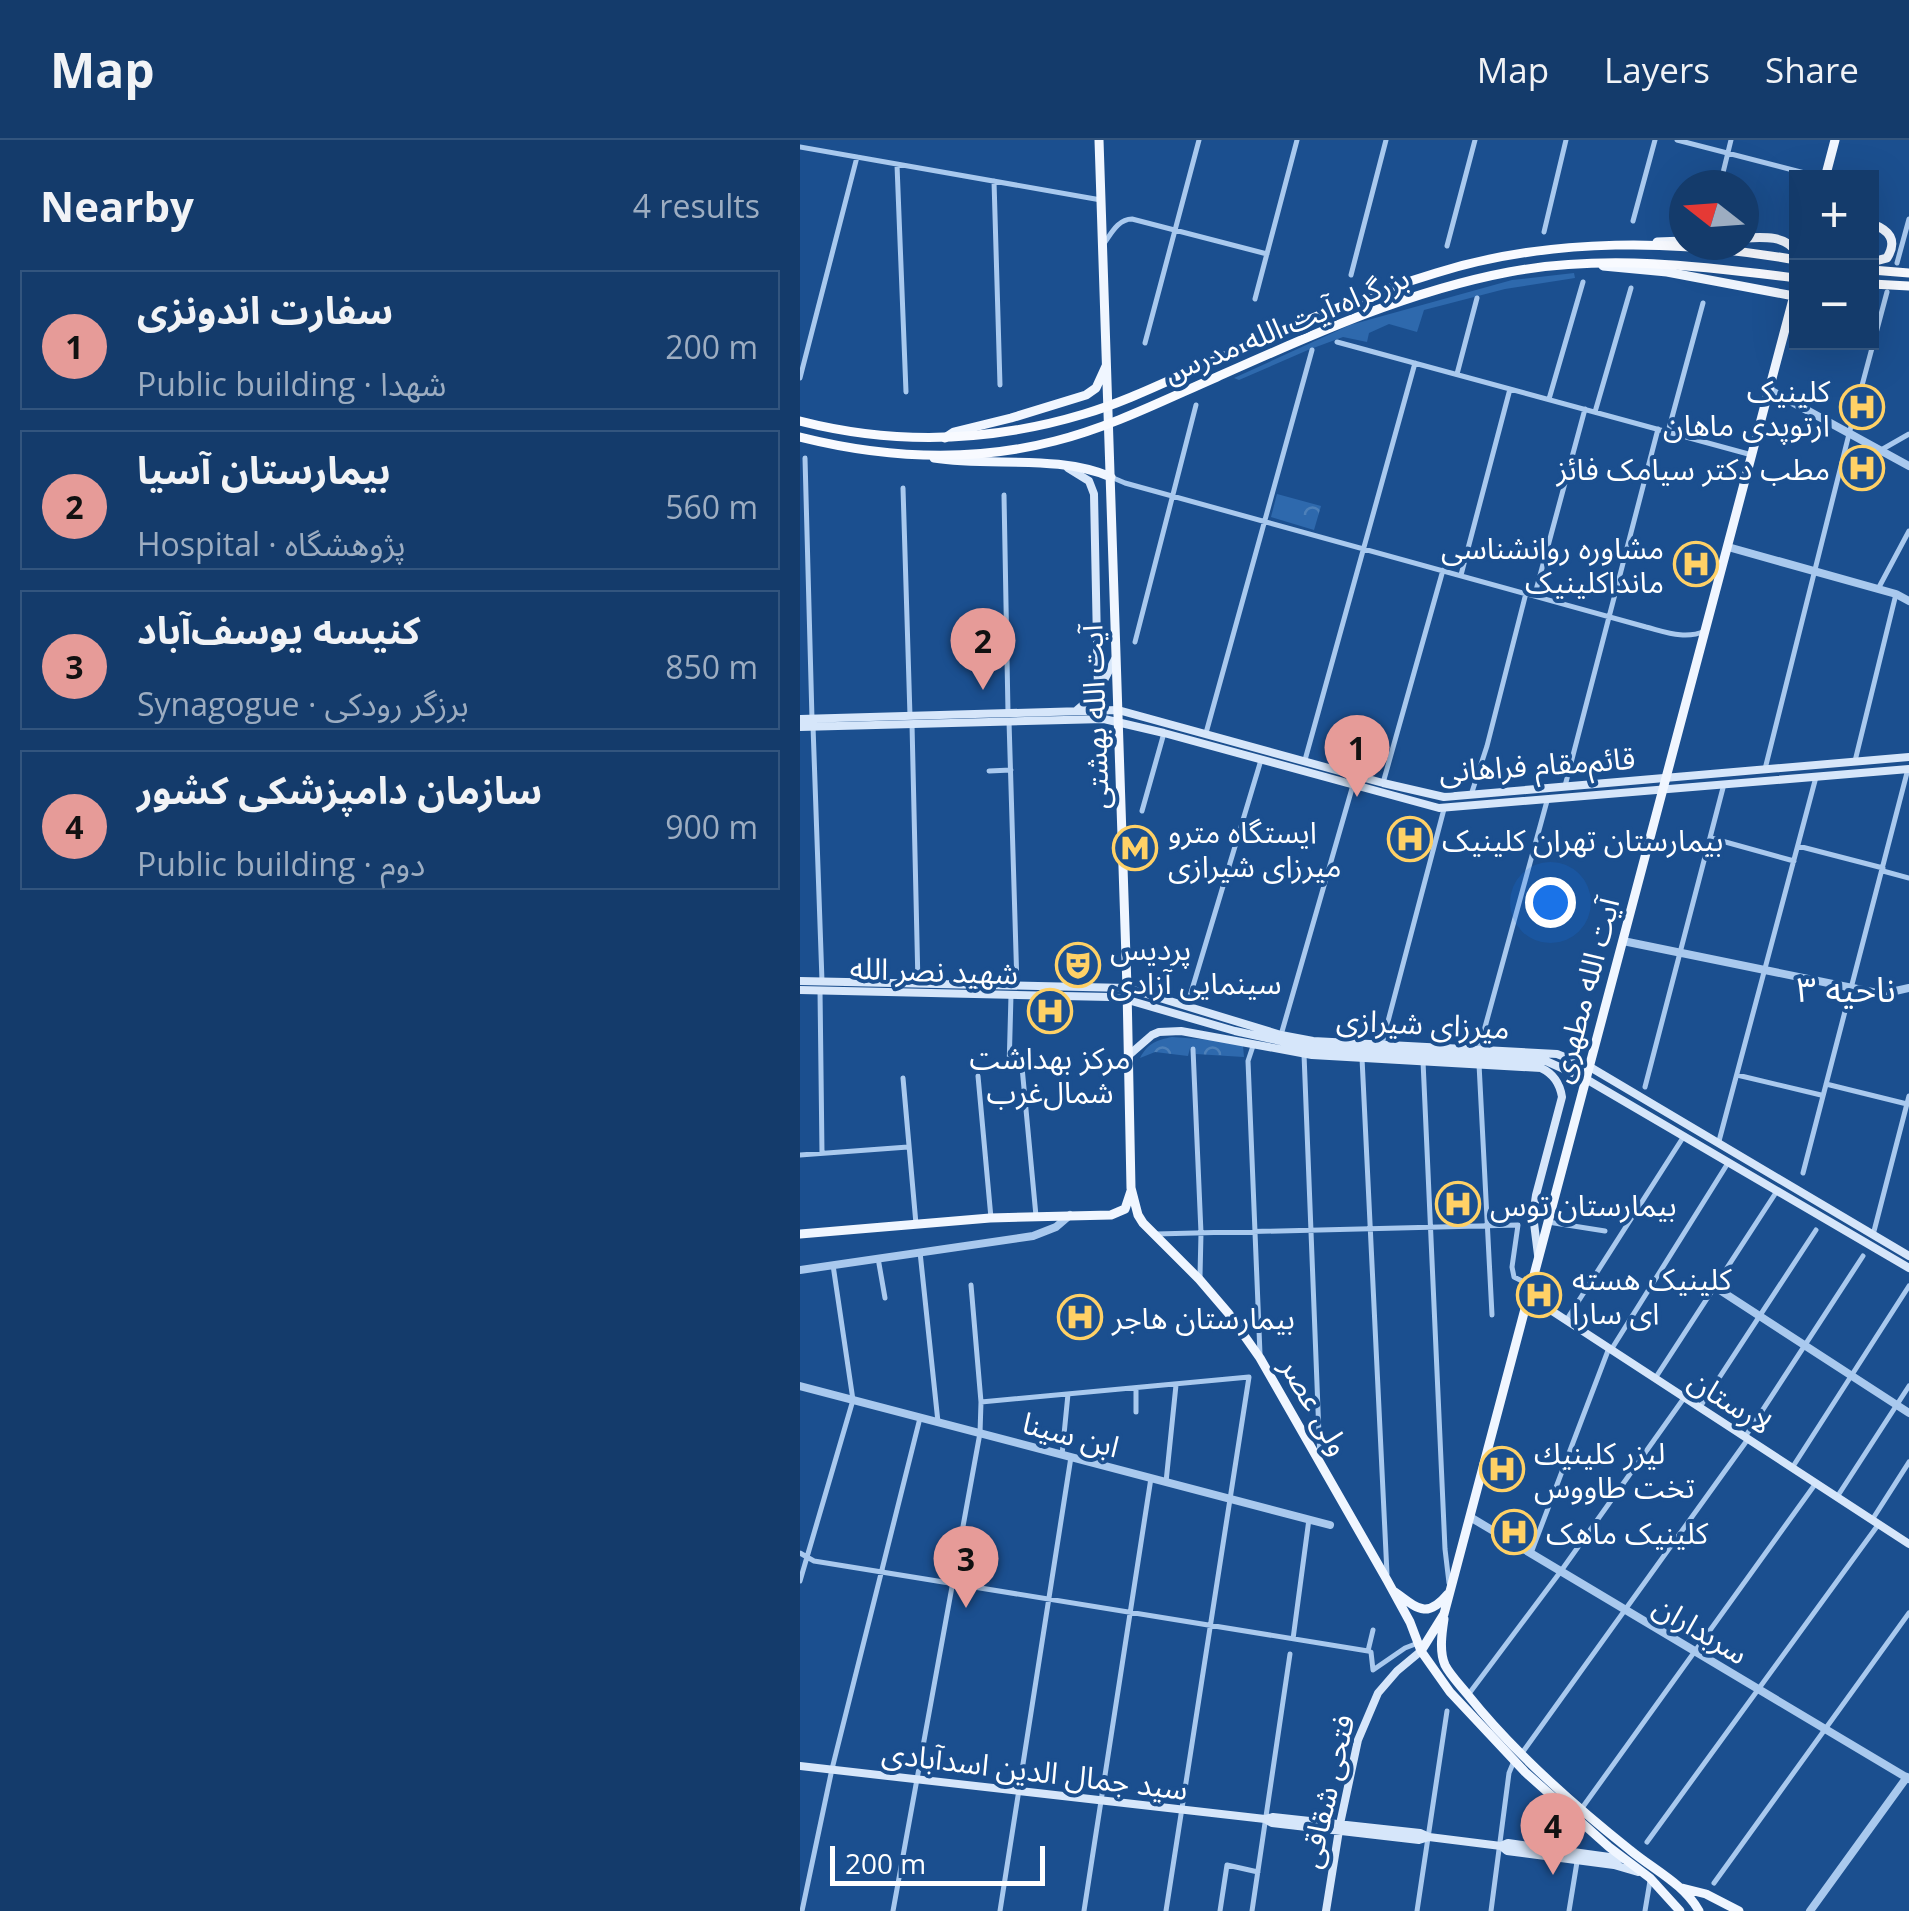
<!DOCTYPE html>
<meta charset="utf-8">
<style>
:root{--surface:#143b6b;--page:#214673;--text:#f1f3f6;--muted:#9dadc1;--line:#33557e;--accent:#e69b98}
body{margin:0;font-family:"Open Sans","Noto Sans Arabic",sans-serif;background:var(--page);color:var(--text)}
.controls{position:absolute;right:30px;top:30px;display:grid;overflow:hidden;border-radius:0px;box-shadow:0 10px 40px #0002}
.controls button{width:90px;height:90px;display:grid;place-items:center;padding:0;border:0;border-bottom:2px solid var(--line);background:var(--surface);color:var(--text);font:50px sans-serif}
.compass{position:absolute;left:869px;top:30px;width:90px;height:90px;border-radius:50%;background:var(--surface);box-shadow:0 10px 40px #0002;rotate:287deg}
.scale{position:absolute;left:30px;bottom:25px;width:215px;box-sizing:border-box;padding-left:10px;border:5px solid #fff;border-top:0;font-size:28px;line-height:35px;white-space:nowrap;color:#fff;-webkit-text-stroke:8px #1b4f8f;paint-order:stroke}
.you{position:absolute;left:750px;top:762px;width:35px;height:35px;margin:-25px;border:8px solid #fff;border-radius:50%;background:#1a73e8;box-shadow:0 0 0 15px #1a73e833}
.badge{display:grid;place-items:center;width:65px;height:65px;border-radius:50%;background:var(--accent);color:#111;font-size:32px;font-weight:700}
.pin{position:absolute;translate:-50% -82px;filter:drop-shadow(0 2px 5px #0008)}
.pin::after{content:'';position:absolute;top:52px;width:35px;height:30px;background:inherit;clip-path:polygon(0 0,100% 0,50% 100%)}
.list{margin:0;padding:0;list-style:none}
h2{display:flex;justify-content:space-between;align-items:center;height:130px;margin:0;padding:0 40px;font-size:42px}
h2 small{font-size:32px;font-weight:400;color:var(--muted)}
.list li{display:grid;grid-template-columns:65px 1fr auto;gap:30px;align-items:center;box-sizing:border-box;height:140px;margin:0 20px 20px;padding:0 20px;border:2px solid var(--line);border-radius:0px}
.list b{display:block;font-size:38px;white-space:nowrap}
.list p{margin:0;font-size:32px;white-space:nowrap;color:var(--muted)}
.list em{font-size:32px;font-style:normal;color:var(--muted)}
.map{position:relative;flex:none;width:1109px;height:1771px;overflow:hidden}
header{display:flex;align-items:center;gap:60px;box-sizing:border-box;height:140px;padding:0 50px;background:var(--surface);border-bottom:2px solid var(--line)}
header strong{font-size:48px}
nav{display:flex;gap:55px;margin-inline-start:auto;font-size:35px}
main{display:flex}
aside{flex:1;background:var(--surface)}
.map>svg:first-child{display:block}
</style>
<header>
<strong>Map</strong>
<nav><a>Map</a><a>Layers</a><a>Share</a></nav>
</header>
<main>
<aside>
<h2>Nearby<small>4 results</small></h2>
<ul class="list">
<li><span class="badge">1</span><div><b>سفارت اندونزی</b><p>Public building · شهدا</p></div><em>200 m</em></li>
<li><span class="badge">2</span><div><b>بیمارستان آسیا</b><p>Hospital · پژوهشگاه</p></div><em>560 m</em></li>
<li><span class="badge">3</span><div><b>کنیسه یوسف‌آباد</b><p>Synagogue · برزگر رودکی</p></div><em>850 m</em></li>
<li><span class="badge">4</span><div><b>سازمان دامپزشکی کشور</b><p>Public building · دوم</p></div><em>900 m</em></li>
</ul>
</aside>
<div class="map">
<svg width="1109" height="1771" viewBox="0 0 1109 1771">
<defs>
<pattern id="forest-crowns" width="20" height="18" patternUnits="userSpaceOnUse" patternTransform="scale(2.5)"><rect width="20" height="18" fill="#2e69ad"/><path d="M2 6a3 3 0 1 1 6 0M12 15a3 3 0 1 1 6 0" fill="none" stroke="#4d80b9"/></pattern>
</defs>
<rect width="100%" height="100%" fill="#1b4f8f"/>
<path fill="#2e69ad" d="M774 133 775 138 705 149 624 170 617 192 589 184 569 193 567 202 543 197 508 210 439 240 434 238 550 185 712 140Z"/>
<path fill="url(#forest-crowns)" d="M477 354 521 366 514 390 471 377Z
M372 897 412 900 443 906 444 917 396 914 395 909 390 908 388 916 355 912 340 918C348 903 357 900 372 897Z"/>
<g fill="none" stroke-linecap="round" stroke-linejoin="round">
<path stroke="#a9c9ee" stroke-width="5" d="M877 0 1024 38
M0 7 301 60
M97 25 106 252
M194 41 200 245
M920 45 931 0
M833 81 855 0
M744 92 766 0
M305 102C312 92 319 79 332 79L467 114
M647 106 675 0
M1097 123 1109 79
M551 135 586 0
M455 159 497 0
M537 202 952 315
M345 203 399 0
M657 234 677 158
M0 238 57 17
M749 259 783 142
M795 272 831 148
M868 292 903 163
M1081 310 1109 294
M5 318 12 579
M311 337 325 343 846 487C866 492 885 500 905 491
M103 348 110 576
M204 355 208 572
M661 435 710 249
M1078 449 1109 391
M735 454 785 269
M335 502 396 265
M209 581 217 846
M112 584 118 844
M13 586 22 841
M406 593 512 210
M505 620 615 223
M1055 621 1096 454
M965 629 1049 294 1087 152
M189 631 211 630
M583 643 643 430
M765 646 858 289
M671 655 687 606 726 453
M342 671 364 593
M911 698 994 721
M998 706 1083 728
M1083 731 1109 738
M20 850 22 1013
M387 866 461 620
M481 895 553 645
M582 904 644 669
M453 906 448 921 460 1214
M393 909 401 1093 400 1136
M679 909 747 661
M504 914 520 1320
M562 918 587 1434
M623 921 645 1409 649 1443
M679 924 692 1175
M222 927 236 1076
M209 929 211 855
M937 935 1021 955
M178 936 191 1078
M103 938 116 1084
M1026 944 1107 964
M845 947 924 644
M919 1001 1016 637
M0 1015 108 1007
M1003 1033 1108 629
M748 1082 805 1091
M356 1094 718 1085 712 1127 714 1137 724 1142 732 1135
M1073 1095 1109 956
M120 1112 138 1282
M78 1118 85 1158
M767 1179 884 996
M811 1210 928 1023
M856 1237 977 1051
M181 1262 449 1237 366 1771
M900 1267 1016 1090
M336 1272V1248
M945 1297 1063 1116
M262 1315 268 1254
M992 1328 1109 1146
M366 1342 376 1245
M1037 1357 1109 1246
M1072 1380 1109 1322
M0 1413 14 1421 568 1511
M731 1413 809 1208
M0 1441 53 1260 33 1125
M573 1490 568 1511 571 1512 573 1530 605 1508 618 1503
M493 1499 509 1379
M668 1555 761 1431 884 1258
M722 1613 948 1299
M782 1668 1016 1343
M847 1702 1078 1385
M914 1743 1109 1473
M2 1771 32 1629 120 1278
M93 1771 180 1293 181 1262 171 1145
M200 1771 271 1317
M284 1771 351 1338
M420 1771 427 1725 458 1732
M452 1771 490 1514
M617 1771 647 1571
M691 1771 709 1633 714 1621
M769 1771 777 1722
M845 1771 850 1741"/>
<path stroke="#a9c9ee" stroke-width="8" d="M970 250 1109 326
M928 407 1096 454 1109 461
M823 801 1082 854 1109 848
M0 1130 233 1096 256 1087 270 1075
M915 1147 1109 1273
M0 1246 530 1385
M670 1377 1109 1639
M1010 1771 1107 1637"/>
<path stroke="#d6e6fa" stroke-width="8" d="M268 328 289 341 294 354 298 552
M277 570 298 552 315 519
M0 579 318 570 583 643 644 657 1109 617
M0 587 304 579 364 593 639 668 1109 629
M0 841 327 848 481 895 513 901 757 914 790 927 1109 1116
M0 850 310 857 328 860 435 891 512 908 746 921 786 939 1109 1128
M329 915 352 895 359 892 381 891 512 915 741 928C754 934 760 944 762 957L736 1055 733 1075 738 1115
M729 1156 1109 1404
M0 1626 465 1679 472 1683 619 1700 629 1697
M465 1679 473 1677 620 1693 629 1697 701 1706 708 1703 824 1719
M701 1706 707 1711 814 1725 838 1732
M526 1771 540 1684 558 1600 578 1553 597 1531 621 1511"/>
<path stroke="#f0f6ff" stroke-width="9" d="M299 0 327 848 331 1048 338 1075 343 1083 399 1139 429 1174 460 1218 587 1440 610 1482 621 1511 650 1552 725 1632 809 1707 850 1738 880 1771
M1025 38 1035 0
M1072 84C1089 90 1098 100 1087 118L1072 122
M944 98C962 97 986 95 996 112
M857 102 884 101
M803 126 867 132 994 156
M145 298 154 292 211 278 286 255 296 248 306 226
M134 318C191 327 258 314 311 337
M0 1094 190 1078 311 1075 325 1069 331 1051
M595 1452C618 1469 627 1479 648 1454
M644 1479C642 1492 639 1512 645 1525 650 1535 661 1546 668 1555 711 1609 776 1667 830 1710 854 1730 884 1744 899 1771
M621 1511 644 1474 996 148
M882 1748 906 1754 939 1771"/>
<path stroke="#f8faff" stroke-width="9" d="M1072 130 1109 133
M1072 144 1109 146
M0 281C94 305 191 302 284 274 325 262 365 242 404 225 480 192 556 157 636 133 751 97 879 99 996 120
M0 297C84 318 170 323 255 301 311 287 364 260 417 237 511 195 608 151 709 132 805 114 901 126 996 138"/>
</g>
<defs>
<symbol id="hospital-ring" viewBox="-11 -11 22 22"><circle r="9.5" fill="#1b4f8f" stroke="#ffd166" stroke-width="1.5"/><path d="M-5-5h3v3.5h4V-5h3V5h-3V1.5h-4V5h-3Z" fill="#ffd166"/></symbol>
<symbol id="metro-ring" viewBox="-11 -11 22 22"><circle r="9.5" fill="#1b4f8f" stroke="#ffd166" stroke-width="1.5"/><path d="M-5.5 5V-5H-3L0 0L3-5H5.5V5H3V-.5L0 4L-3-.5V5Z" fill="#ffd166"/></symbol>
<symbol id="theatre-ring" viewBox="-11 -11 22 22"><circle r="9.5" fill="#1b4f8f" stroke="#ffd166" stroke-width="1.5"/><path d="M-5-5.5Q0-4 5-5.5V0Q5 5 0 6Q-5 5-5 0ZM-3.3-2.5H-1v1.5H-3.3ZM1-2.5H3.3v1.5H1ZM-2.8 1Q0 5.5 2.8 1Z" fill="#ffd166"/></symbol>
</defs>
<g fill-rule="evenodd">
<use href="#hospital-ring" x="1037" y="242" width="50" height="50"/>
<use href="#hospital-ring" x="1037" y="303" width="50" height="50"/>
<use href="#hospital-ring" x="871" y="399" width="50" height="50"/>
<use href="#hospital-ring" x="585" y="674" width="50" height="50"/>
<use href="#metro-ring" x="310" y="683" width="50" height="50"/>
<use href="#theatre-ring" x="253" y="800" width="50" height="50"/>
<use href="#hospital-ring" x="225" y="846" width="50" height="50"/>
<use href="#hospital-ring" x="633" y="1039" width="50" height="50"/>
<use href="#hospital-ring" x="714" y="1130" width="50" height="50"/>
<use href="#hospital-ring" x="255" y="1152" width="50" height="50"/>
<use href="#hospital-ring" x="677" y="1304" width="50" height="50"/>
<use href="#hospital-ring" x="689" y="1367" width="50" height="50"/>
</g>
<g text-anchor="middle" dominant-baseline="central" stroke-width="8" stroke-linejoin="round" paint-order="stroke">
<g font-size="30" fill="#fff" stroke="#1b4f8f">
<text transform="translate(486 184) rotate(-22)">بزرگراه آیت الله مدرس</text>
<text transform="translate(294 577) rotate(-92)">آیت الله بهشتی</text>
<text transform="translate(737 624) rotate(-4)">قائم‌مقام فراهانی</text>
<text transform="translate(134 830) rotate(2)">شهید نصر الله</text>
<text transform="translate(784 850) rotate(-75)">آیت الله مطهری</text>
<text transform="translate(623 883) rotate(3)">میرزای شیرازی</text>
<text transform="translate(931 1261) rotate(33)">لارستان</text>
<text transform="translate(516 1266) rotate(60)">ولی عصر</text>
<text transform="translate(271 1294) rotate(15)">ابن سینا</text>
<text transform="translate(901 1489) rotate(31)">سربداران</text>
<text transform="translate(235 1630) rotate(7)">سید جمال الدین اسدآبادی</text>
<text transform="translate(526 1651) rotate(-77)">فتحی شقاقی</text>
</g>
<g font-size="30" fill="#fff" stroke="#1b4f8f" text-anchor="start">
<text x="1030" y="250" text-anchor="end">کلینیک<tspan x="1030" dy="34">ارتوپدی ماهان</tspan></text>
<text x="1030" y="328" text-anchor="end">مطب دکتر سیامک فائز</text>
<text x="864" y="407" text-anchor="end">مشاوره روانشناسی<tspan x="864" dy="34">مانداکلینیک</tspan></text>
<text x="368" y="691">ایستگاه مترو<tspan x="368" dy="34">میرزای شیرازی</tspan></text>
<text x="642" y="699">بیمارستان تهران کلینیک</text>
<text x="310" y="808">پردیس<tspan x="310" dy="34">سینمایی آزادی</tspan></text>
<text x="250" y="917" text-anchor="middle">مرکز بهداشت<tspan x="250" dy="34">شمال‌غرب</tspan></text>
<text x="690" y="1064">بیمارستان توس</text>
<text x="772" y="1138">کلینیک هسته<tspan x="772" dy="34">ای سارا</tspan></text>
<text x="312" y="1177">بیمارستان هاجر</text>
<text x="734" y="1312">ليزر كلينيك<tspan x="734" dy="34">تخت طاووس</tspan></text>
<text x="746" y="1392">کلینیک ماهک</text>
</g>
<g font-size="35" fill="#fff" stroke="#1b4f8f">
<text x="1046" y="848">ناحیه ۳</text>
</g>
</g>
</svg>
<div class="controls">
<button>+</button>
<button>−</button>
</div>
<svg class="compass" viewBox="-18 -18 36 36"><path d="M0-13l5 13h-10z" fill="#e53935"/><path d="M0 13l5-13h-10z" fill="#9dadc1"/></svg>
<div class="scale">200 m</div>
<div class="you"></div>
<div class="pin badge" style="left:557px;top:657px">1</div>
<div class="pin badge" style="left:183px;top:550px">2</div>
<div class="pin badge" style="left:166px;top:1468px">3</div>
<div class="pin badge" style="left:753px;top:1735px">4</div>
</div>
</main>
